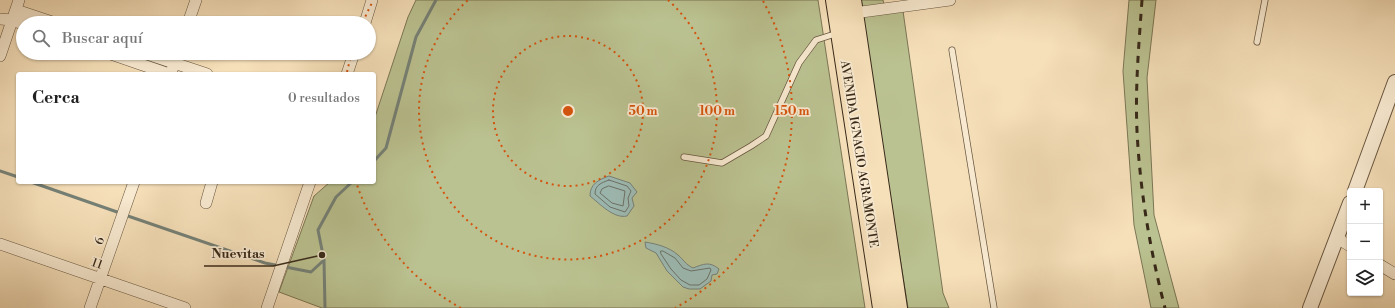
<!DOCTYPE html>
<html lang="es">
<meta charset="utf-8">
<style>
:root{--surface:#fff;--page:#f6f6f6;--text:#222;--muted:#767676;--line:#e0e0e0}
body{margin:0;font-family:"Libre Bodoni",serif;background:var(--page);color:var(--text)}
.controls{position:absolute;right:12px;bottom:12px;display:grid;overflow:hidden;border-radius:4px;box-shadow:0 1px 3px #0004}
.controls button{width:36px;height:36px;display:grid;place-items:center;padding:0;border:0;border-bottom:1px solid var(--line);background:var(--surface);color:var(--text);font:20px sans-serif}
.list{margin:0;padding:0;list-style:none}
h2{display:flex;justify-content:space-between;align-items:center;height:52px;margin:0;padding:0 16px;font-size:17px}
h2 small{font-size:13px;font-weight:400;color:var(--muted)}
.icon{flex:none;width:22px;height:22px;fill:none;stroke:currentColor;stroke-width:2;stroke-linecap:round;stroke-linejoin:round}
.map{position:relative;flex:none;width:1395px;height:308px;overflow:hidden}
.search{position:absolute;background:var(--surface);box-shadow:0 1px 3px #0004;left:16px;top:16px;width:360px;height:44px;display:flex;align-items:center;gap:10px;box-sizing:border-box;padding:0 14px;border-radius:22px;color:var(--muted);font-size:15px}
.panel{position:absolute;background:var(--surface);box-shadow:0 1px 3px #0004;left:16px;top:72px;width:360px;height:112px;border-radius:4px}
.map>svg:first-child{display:block}
</style>
<div class="map">
<svg width="1395" height="308" viewBox="0 0 1395 308">
<rect width="100%" height="100%" fill="#f6e0ba"/>
<filter id="stains"><feTurbulence type="fractalNoise" baseFrequency=".005" numOctaves="4"/><feColorMatrix values="0 0 0 0 .2 0 0 0 0 .09 0 0 0 0 .02 0 0 0 .5 -.17"/></filter>
<radialGradient id="worn" r=".72"><stop offset=".6" stop-color="#630" stop-opacity="0"/><stop offset="1" stop-color="#630" stop-opacity=".3"/></radialGradient>
<path fill="#bbc291" stroke="#7a7655" d="M416 0H818L865 308H322L279 292 314 196 330 182H374V120L408 17Z
M859 0H883L886 13 903 11 943 293 949 308H908Z
M1129 0H1156L1147 78 1154 215 1179 308H1151L1134 225 1123 71Z"/>
<path fill="#9ebcb6" stroke="#758177" d="M609 176 630 183 637 192 632 198 634 206 627 216C614 219 600 204 590 196 590 184 598 180 609 176Z
M645 242C657 244 669 247 678 255 684 260 685 264 693 268 704 264 709 261 719 269L717 274 712 275 711 281 700 289H689L683 287 667 271 656 253 646 248Z"/>
<g fill="none" stroke-linecap="round" stroke-linejoin="round">
<path stroke="#6b7268" stroke-width="1" d="M609 180 627 186 631 191 628 198 629 206 625 212 610 207 595 194C595 185 601 183 609 180Z
M609 186 625 191 623 206 612 203 600 193 602 189Z
M661 251H663L675 258 683 268 691 271 710 268 711 270 707 279 699 285H690L681 280 671 269 661 254Z"/>
<path stroke="#758177" stroke-width="3" d="M374 161 386 148 416 37 436 0
M0 171 18 177
M31 182 120 213
M125 215 265 263 311 272 324 260
M325 308 324 260 318 230 336 197 352 182"/>
<defs>
<path id="service" d="M1257 42 1265 0
M952 50 994 308
M684 157 722 163 751 146 766 136 799 63 816 40 838 33"/>
<path id="minor" d="M16 10 55 23
M854 13 950 0
M0 19 12 20 23 24
M188 23 196 0
M365 23 372 0
M108 53 169 74
M144 53 207 74
M0 56 19 0
M172 70 178 53
M347 74 354 53
M206 203 212 182
M1337 238 1350 246
M0 244 185 308
M1380 265 1395 274
M90 308 134 182
M267 308 310 182"/>
<path id="tertiary" d="M1355 191 1395 82
M1310 308 1350 203"/>
<path id="primary" d="M835 0 882 308
M852 0 898 308"/>
</defs>
<use href="#service" stroke="#685741" stroke-width="7"/>
<use href="#minor" stroke="#685741" stroke-width="12"/>
<use href="#tertiary" stroke="#685741" stroke-width="16"/>
<use href="#primary" stroke="#382919" stroke-width="20"/>
<use href="#service" stroke="#f9ebd2" stroke-width="5.5"/>
<use href="#minor" stroke="#f9ebd2" stroke-width="11"/>
<use href="#tertiary" stroke="#f9ebd2" stroke-width="14"/>
<use href="#primary" stroke="#f6e0ba" stroke-width="18"/>
<path stroke="#382919" stroke-width="3" stroke-dasharray="7 7" stroke-linecap="butt" d="M1142 0C1139 43 1135 87 1137 131 1140 191 1150 250 1165 308"/>
</g>
<g fill="none" stroke="#d6540d" stroke-width="2" stroke-dasharray="2 4">
<circle cx="568" cy="111" r="75"/>
<path d="M668 0A149 149 0 1 1 468 0"/>
<path d="M461 308A224 224 0 0 1 356 182M347 72A224 224 0 0 1 352 53M363 22A224 224 0 0 1 373 1M763 1A224 224 0 0 1 675 308"/>
</g>
<g text-anchor="middle" dominant-baseline="central" stroke-width="3.5" stroke-linejoin="round" paint-order="stroke">
<g font-size="12" fill="#382919" stroke="#f9ebd2">
<text transform="translate(859 154) rotate(81)">AVENIDA IGNACIO AGRAMONTE</text>
<text transform="translate(100 241) rotate(-71)">6</text>
<text transform="translate(97 264) rotate(20)">11</text>
</g>
</g>
<circle cx="568" cy="111" r="6" fill="#d6540d" stroke="#f9ebd2" stroke-width="2"/>
<g font-size="12" text-anchor="middle" font-weight="bold" fill="#d6540d" stroke="#f9ebd2" stroke-width="3.5" stroke-linejoin="round" paint-order="stroke">
<text x="643" y="115">50 m</text>
<text x="717" y="115">100 m</text>
<text x="792" y="115">150 m</text>
</g>
<path fill="none" stroke="#382919" stroke-width="1.5" d="M322 255L273 266H204"/>
<circle fill="#382919" stroke="#f9ebd2" stroke-width="1.5" cx="322" cy="255" r="4"/>
<g font-size="13" text-anchor="middle" font-weight="bold" fill="#382919" stroke="#f9ebd2" stroke-width="3.5" stroke-linejoin="round" paint-order="stroke">
<text x="238" y="258">Nuevitas</text>
</g>
<rect width="100%" height="100%" filter="url(#stains)"/>
<rect width="100%" height="100%" fill="url(#worn)"/>
</svg>
<div class="controls">
<button>+</button>
<button>−</button>
<button><svg class="icon" aria-label="layers" viewBox="0 0 24 24"><path d="M12 4l9 5-9 5-9-5zM3 14l9 5 9-5"/></svg></button>
</div>
<div class="search"><svg class="icon" aria-label="search" viewBox="0 0 24 24"><circle cx="10" cy="10" r="6"/><path d="M15 15l6 6"/></svg>Buscar aquí</div>
<section class="panel">
<h2>Cerca<small>0 resultados</small></h2>
<ul class="list">
</ul>
</section>
</div>
